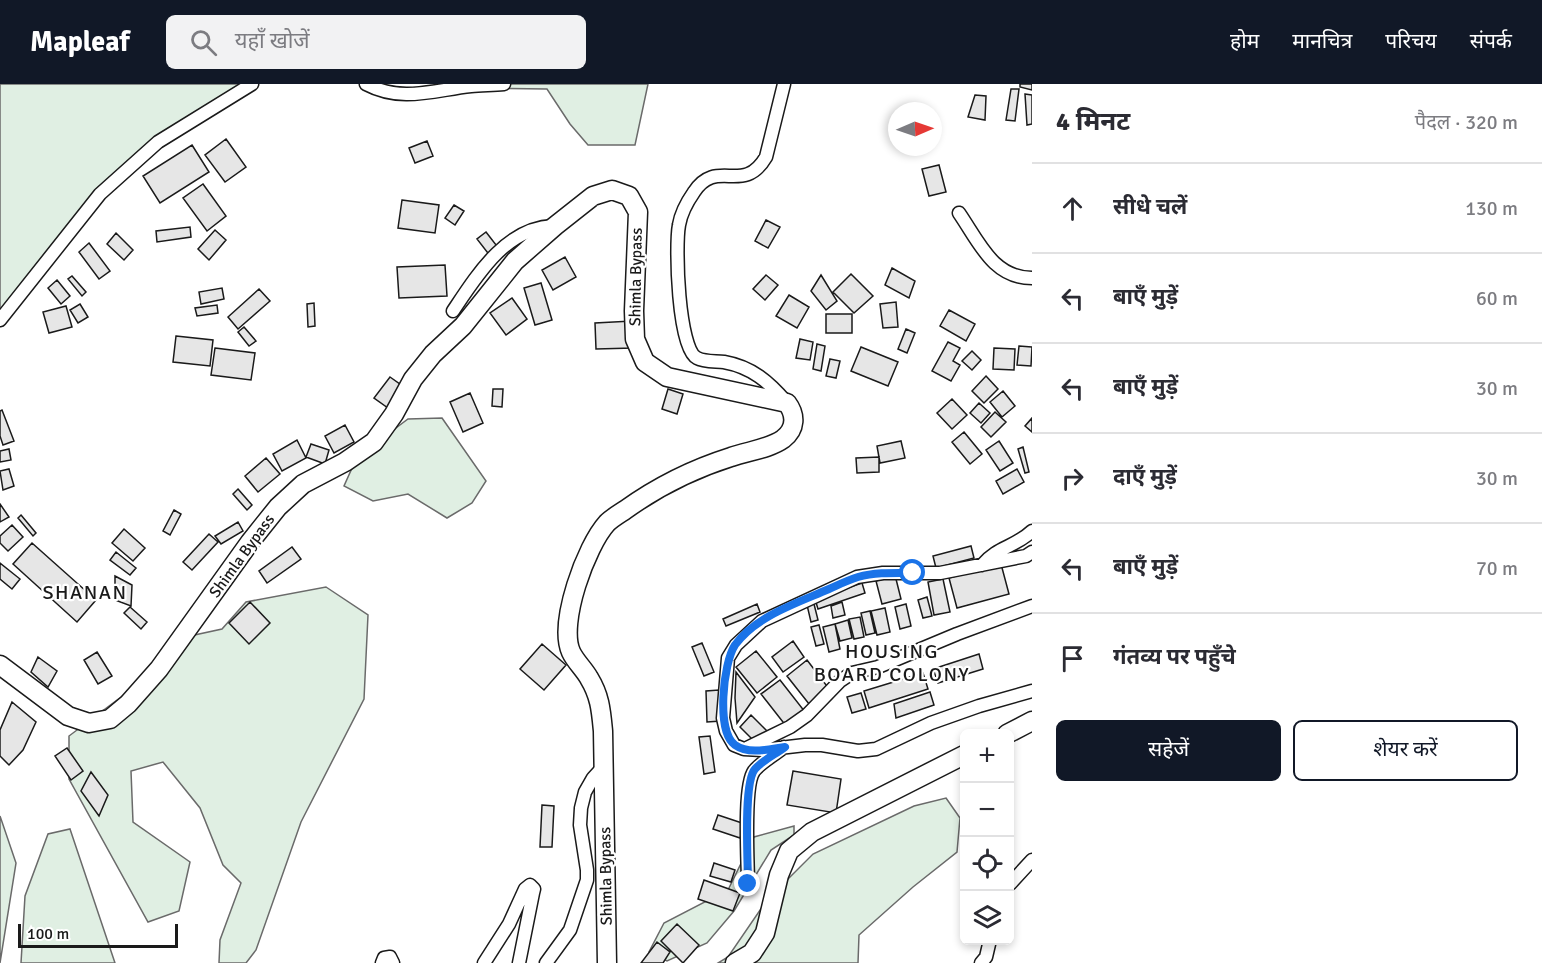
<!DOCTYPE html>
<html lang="hi">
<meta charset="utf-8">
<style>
:root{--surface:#fff;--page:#f2f2f3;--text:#2b2b33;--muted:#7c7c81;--line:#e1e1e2;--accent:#111827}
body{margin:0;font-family:Signika,"Noto Sans Devanagari",sans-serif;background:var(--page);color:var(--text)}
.controls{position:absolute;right:18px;bottom:18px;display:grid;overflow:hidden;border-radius:9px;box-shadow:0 3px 9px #0003}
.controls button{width:54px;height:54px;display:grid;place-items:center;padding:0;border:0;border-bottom:2px solid var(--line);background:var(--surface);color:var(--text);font:30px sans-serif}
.compass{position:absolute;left:888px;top:18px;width:54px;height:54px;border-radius:50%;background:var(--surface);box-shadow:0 3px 9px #0003;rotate:88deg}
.scale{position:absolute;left:18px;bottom:15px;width:160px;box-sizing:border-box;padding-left:6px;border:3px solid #1a1a1a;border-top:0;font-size:16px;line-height:21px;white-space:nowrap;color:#1a1a1a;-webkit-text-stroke:4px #fff;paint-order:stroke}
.stop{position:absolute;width:18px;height:18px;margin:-14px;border:4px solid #1a73e8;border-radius:50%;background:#fff}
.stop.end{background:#1a73e8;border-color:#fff;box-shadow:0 2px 6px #0008}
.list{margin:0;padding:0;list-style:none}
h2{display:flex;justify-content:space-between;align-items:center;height:78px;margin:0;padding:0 24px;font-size:26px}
h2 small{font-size:20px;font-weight:400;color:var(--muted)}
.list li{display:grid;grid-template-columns:39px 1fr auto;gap:18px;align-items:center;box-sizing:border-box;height:90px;padding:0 24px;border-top:2px solid var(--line)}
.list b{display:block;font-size:22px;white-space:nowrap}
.list em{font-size:20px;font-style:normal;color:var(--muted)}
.actions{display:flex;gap:12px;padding:18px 24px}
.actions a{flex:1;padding:14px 0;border:2px solid var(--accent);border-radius:9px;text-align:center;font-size:21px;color:var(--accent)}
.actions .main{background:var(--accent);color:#fff}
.icon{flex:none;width:33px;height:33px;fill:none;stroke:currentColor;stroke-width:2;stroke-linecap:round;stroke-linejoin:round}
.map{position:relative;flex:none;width:1032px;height:879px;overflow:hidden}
header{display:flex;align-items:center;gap:36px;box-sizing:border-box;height:84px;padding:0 30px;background:var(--accent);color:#fff}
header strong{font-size:28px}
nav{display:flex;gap:33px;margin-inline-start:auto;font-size:21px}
.search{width:420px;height:54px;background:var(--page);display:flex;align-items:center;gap:15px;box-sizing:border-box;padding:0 21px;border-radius:9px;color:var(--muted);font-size:22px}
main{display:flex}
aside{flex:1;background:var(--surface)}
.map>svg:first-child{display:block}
</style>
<header>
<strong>Mapleaf</strong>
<div class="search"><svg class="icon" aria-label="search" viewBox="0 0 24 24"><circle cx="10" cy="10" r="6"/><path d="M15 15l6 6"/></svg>यहाँ खोजें</div>
<nav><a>होम</a><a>मानचित्र</a><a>परिचय</a><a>संपर्क</a></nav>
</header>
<main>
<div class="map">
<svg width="1032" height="879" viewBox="0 0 1032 879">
<rect width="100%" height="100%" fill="#fff"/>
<path fill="#e0efe3" stroke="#6a6a6a" stroke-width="1.5" d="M0 0H249L216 16 110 93 0 229Z
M454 0H648L635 61H588L570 40 547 5 480 4Z
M442 334 486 397 472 419 447 434 408 410 373 417 344 402 357 373 408 335Z
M326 503 368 531 364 615 301 738 256 866 246 879H219L220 856 241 799 223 781 200 724 163 678 131 687 133 738 190 778 179 827 148 838 69 695V652L149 592 190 552 222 545 246 518Z
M946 714 960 734 957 768 913 803 859 851 858 879H718L728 873 767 816 813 770 914 722Z
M0 732 16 779 0 879Z
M794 742V751L771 766 734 827 707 859 667 877 649 868 664 839 728 806 754 753Z
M70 745 115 879H21L25 812 48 750Z"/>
<path fill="#e6e6e6" stroke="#1a1a1a" stroke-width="1.5" d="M1020 0H1032V6L1020 3Z
M1011 5H1019L1015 37 1006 36Z
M1025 10 1032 11V40L1027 41Z
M975 11 986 12 985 36 968 33Z
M226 55 246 83 225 98 205 71Z
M427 57 433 72 415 79 409 64Z
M192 61 209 88 160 119 143 92Z
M939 81 946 108 929 112 922 85Z
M203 100 226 132 207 147 183 114Z
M402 116 439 121 435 149 398 144Z
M454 121 464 127 455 141 445 134Z
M766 136 780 143 768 164 755 157Z
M190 143 191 153 157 158 156 147Z
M215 146 226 156 209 176 198 165Z
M486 148 500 166 491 173 477 155Z
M116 149 133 166 124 176 107 160Z
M89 159 110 187 99 195 79 168Z
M565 173 576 193 553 206 542 186Z
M445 181 447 212 399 214 397 183Z
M892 184 915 197 909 214 885 201Z
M851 190 873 212 854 229 833 208Z
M766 191 778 201 765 216 753 205Z
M821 191 837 217 826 226 811 207Z
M72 192 86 208 82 212 68 195Z
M57 196 70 212 61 220 48 204Z
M541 199 552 236 535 241 524 204Z
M222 204 224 215 201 220 199 208Z
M259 205 270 217 238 245 228 233Z
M789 211 809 223 797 244 776 232Z
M512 214 527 235 506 251 490 229Z
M896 218 898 243 883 244 880 220Z
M314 219 315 242 308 243 307 220Z
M80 220 88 233 78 239 70 226Z
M217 221 218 229 197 232 195 224Z
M66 222 72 243 49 249 43 228Z
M949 226 975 240 966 257 940 242Z
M826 230H852V249H826Z
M632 237 633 264 596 265 595 239Z
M244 243 256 257 249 262 238 248Z
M906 245 915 249 907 269 898 265Z
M176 252 213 256 210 282 173 278Z
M800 255 813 258 810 276 796 274Z
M948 258 960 264 953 277 960 281 951 297 932 287Z
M817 260 825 262 821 287 813 285Z
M1019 262 1032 263 1031 282 1017 281Z
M861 263 898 278 888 302 851 287Z
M215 264 255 269 251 296 211 291Z
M994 264 1015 265 1014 286 993 285Z
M972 267 981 276 972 286 962 277Z
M830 275 840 277 836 294 826 292Z
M986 292 998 305 984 319 972 307Z
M390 293 404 303 388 324 374 314Z
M493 305H503L502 323 492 322Z
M668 305 683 310 677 330 662 325Z
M1003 307 1015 322 1002 333 990 318Z
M470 309 483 339 463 348 450 318Z
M952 315 967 331 952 345 937 329Z
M979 319 990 329 981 339 970 329Z
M2 326 14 357 3 361 0 352V327Z
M995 328 1006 338 991 353 981 343Z
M1032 334V348L1025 342Z
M345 341 354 358 334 369 325 352Z
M964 348 982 370 970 380 952 358Z
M297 356 306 374 282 387 273 370Z
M901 357 905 374 880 379 877 362Z
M999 357 1013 379 1000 387 986 366Z
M311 360 329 366 325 380 306 373Z
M1023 363 1029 388 1025 389 1018 365Z
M9 365 11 376 0 378V367Z
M879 373V388L857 389 856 374Z
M266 374 280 390 258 408 245 392Z
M9 385 14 402 3 406 0 387Z
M1017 385 1024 398 1003 410 996 397Z
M238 405 252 421 247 426 233 410Z
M0 420 9 433 0 438Z
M174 426 181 430 170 451 163 447Z
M21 431 36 449 33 452 18 434Z
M238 438 243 447 221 460 215 452Z
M12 441 23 453 8 467 0 459V452Z
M124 445 145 464 133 477 112 459Z
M209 450 218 458 192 486 183 478Z
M32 459 96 516 77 538 13 480Z
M971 462 974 474 936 484 933 472Z
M292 463 301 475 267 499 259 487Z
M116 468 136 484 130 491 110 476Z
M0 479 20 495 12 505 0 495Z
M1001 480 1009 510 957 524 949 494Z
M895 491 901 515 882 520 876 497Z
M115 492 132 501 131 522 115 516Z
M943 495 950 528 934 531 928 498Z
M862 499 865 509 818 525 815 515Z
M927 513 932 532 923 534 918 516Z
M250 518 270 539 249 560 229 539Z
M842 518 845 531 833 534 831 522Z
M757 520 760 528 726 542 723 535Z
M814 520 818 536 811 538 807 521Z
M906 520 911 542 900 545 895 523Z
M130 523 147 538 141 545 124 529Z
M885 524 890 548 877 551 871 527Z
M870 527 875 549 866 551 861 529Z
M860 533 864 553 854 555 849 535Z
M848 536 852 554 840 557 835 540Z
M835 540 840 565 829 568 823 543Z
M819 541 824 560 816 562 811 543Z
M793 557 804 573 783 588 772 573Z
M702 559 714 588 704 592 692 563Z
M542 560 566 581 544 606 520 585Z
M756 567 777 593 757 609 736 583Z
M97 568 112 592 98 600 84 576Z
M979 570 983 585 938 599 933 585Z
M38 573 57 587 48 603 31 588Z
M807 576 833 610 813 625 787 592Z
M736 588 755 613 737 639 735 614Z
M923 589 928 605 869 624 864 607Z
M780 596 809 633 790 647 761 610Z
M719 606 721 637 707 638 706 607Z
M930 608 934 621 896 634 894 620Z
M861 609 866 625 852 629 847 613Z
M12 618 36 638 23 666 9 681 0 672V646Z
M751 631 772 652 761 664 740 643Z
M710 652 715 688 704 690 699 653Z
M67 664 83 687 71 696 55 672Z
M793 687 841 695 836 729 787 721Z
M91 688 108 711 99 732 81 707Z
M542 721 554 722 552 763H540Z
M718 731 745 740 740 754 713 745Z
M714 779 735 786 731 798 710 792Z
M704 796 740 809 733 827 698 815Z
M677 840 699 861 683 879 661 857Z
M657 858 670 868 663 879H641Z"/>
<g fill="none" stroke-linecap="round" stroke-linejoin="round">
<defs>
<path id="minor" d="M366 0C402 19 434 6 471 2 482 1 493 1 504 0
M784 0 766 73C743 112 717 73 694 108 687 118 681 129 679 141 675 162 678 265 697 274 704 278 715 277 724 278 752 283 769 298 787 319
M959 129C979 158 993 194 1032 194
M453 227C477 191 506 144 553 142
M0 236 100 110 158 58 252 0
M1032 468 1026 472 940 489H883L857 493 762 537 736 561 728 574 723 634 726 647 734 661 744 665 762 666 805 661H822L858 667 876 665 931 639 979 622 1032 607
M982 481C998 462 1014 464 1032 447
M747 664 790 643 807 631 840 597 852 589 878 583 957 550 1032 522
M748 800C748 778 743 702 754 687 761 678 775 671 784 663
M1010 800 1032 776
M382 879 384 874 390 873 393 879
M484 879 509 840 525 805 530 801 534 805 533 809 519 879
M546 879 570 846 587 796V786L580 741 581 724 585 708 593 694 604 682
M981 879 986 873 990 856"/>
<path id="highway" d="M0 581 68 632 89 639 110 635 128 620 159 585 250 458 278 423 303 400 345 378 374 358 394 330 413 295 433 270 463 242 515 177 555 142 593 112 612 106 629 112 638 128 634 227 635 255 645 278 667 293 787 319C796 331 796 345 783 355 769 365 748 367 731 373 693 385 657 403 625 426 619 430 612 434 607 439 586 462 558 539 571 568 575 577 584 585 589 594 600 612 601 626 603 647L607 879
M1007 650 1032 637
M735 879 752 869 765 849 779 791 789 767 812 748 964 671"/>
</defs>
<use href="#minor" stroke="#1a1a1a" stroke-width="15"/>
<use href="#highway" stroke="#1a1a1a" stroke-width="21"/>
<use href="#minor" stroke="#fff" stroke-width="12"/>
<use href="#highway" stroke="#fff" stroke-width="18"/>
</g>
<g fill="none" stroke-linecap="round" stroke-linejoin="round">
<path stroke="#1a73e8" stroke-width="8" d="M748 800C748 779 743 698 755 685 763 676 776 670 785 663 770 665 749 671 735 661 716 648 723 579 735 561 756 532 797 519 829 505 838 501 848 496 858 493 876 488 895 489 913 489"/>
</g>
<g text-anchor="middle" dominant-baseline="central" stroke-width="4.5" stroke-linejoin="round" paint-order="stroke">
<g font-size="16" fill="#1a1a1a" stroke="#fff">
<text transform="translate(636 193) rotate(-89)">Shimla Bypass</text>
<text transform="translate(242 472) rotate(-54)">Shimla Bypass</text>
<text transform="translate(606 792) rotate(-91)">Shimla Bypass</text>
</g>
<g font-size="20" letter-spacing="1.5" fill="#1a1a1a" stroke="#fff">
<text x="85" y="508">SHANAN</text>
<text x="892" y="567">HOUSING<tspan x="892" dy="23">BOARD COLONY</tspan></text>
</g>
</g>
</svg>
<div class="controls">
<button>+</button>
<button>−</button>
<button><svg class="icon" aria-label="locate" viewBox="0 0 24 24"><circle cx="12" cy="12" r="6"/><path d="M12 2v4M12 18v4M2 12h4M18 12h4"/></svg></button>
<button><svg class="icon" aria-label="layers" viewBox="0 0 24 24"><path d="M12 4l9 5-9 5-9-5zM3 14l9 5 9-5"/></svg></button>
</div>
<svg class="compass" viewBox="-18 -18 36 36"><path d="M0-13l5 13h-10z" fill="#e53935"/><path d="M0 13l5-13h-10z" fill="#7c7c81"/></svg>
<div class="scale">100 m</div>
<div class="stop" style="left:913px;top:489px"></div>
<div class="stop end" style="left:748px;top:800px"></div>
</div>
<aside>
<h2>4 मिनट<small>पैदल · 320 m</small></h2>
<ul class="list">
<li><svg class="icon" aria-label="ahead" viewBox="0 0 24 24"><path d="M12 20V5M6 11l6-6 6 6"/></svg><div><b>सीधे चलें</b></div><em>130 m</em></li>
<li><svg class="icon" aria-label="left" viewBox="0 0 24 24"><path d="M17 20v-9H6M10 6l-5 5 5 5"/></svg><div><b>बाएँ मुड़ें</b></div><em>60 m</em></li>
<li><svg class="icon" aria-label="left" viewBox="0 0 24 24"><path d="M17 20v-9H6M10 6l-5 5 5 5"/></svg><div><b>बाएँ मुड़ें</b></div><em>30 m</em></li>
<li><svg class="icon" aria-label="right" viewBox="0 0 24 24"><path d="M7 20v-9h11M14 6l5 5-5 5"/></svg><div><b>दाएँ मुड़ें</b></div><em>30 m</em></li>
<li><svg class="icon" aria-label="left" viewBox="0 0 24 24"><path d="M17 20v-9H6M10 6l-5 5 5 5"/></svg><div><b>बाएँ मुड़ें</b></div><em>70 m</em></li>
<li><svg class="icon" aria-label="arrive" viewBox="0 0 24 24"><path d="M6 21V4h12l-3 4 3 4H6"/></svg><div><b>गंतव्य पर पहुँचे</b></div></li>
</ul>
<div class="actions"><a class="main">सहेजें</a><a>शेयर करें</a></div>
</aside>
</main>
